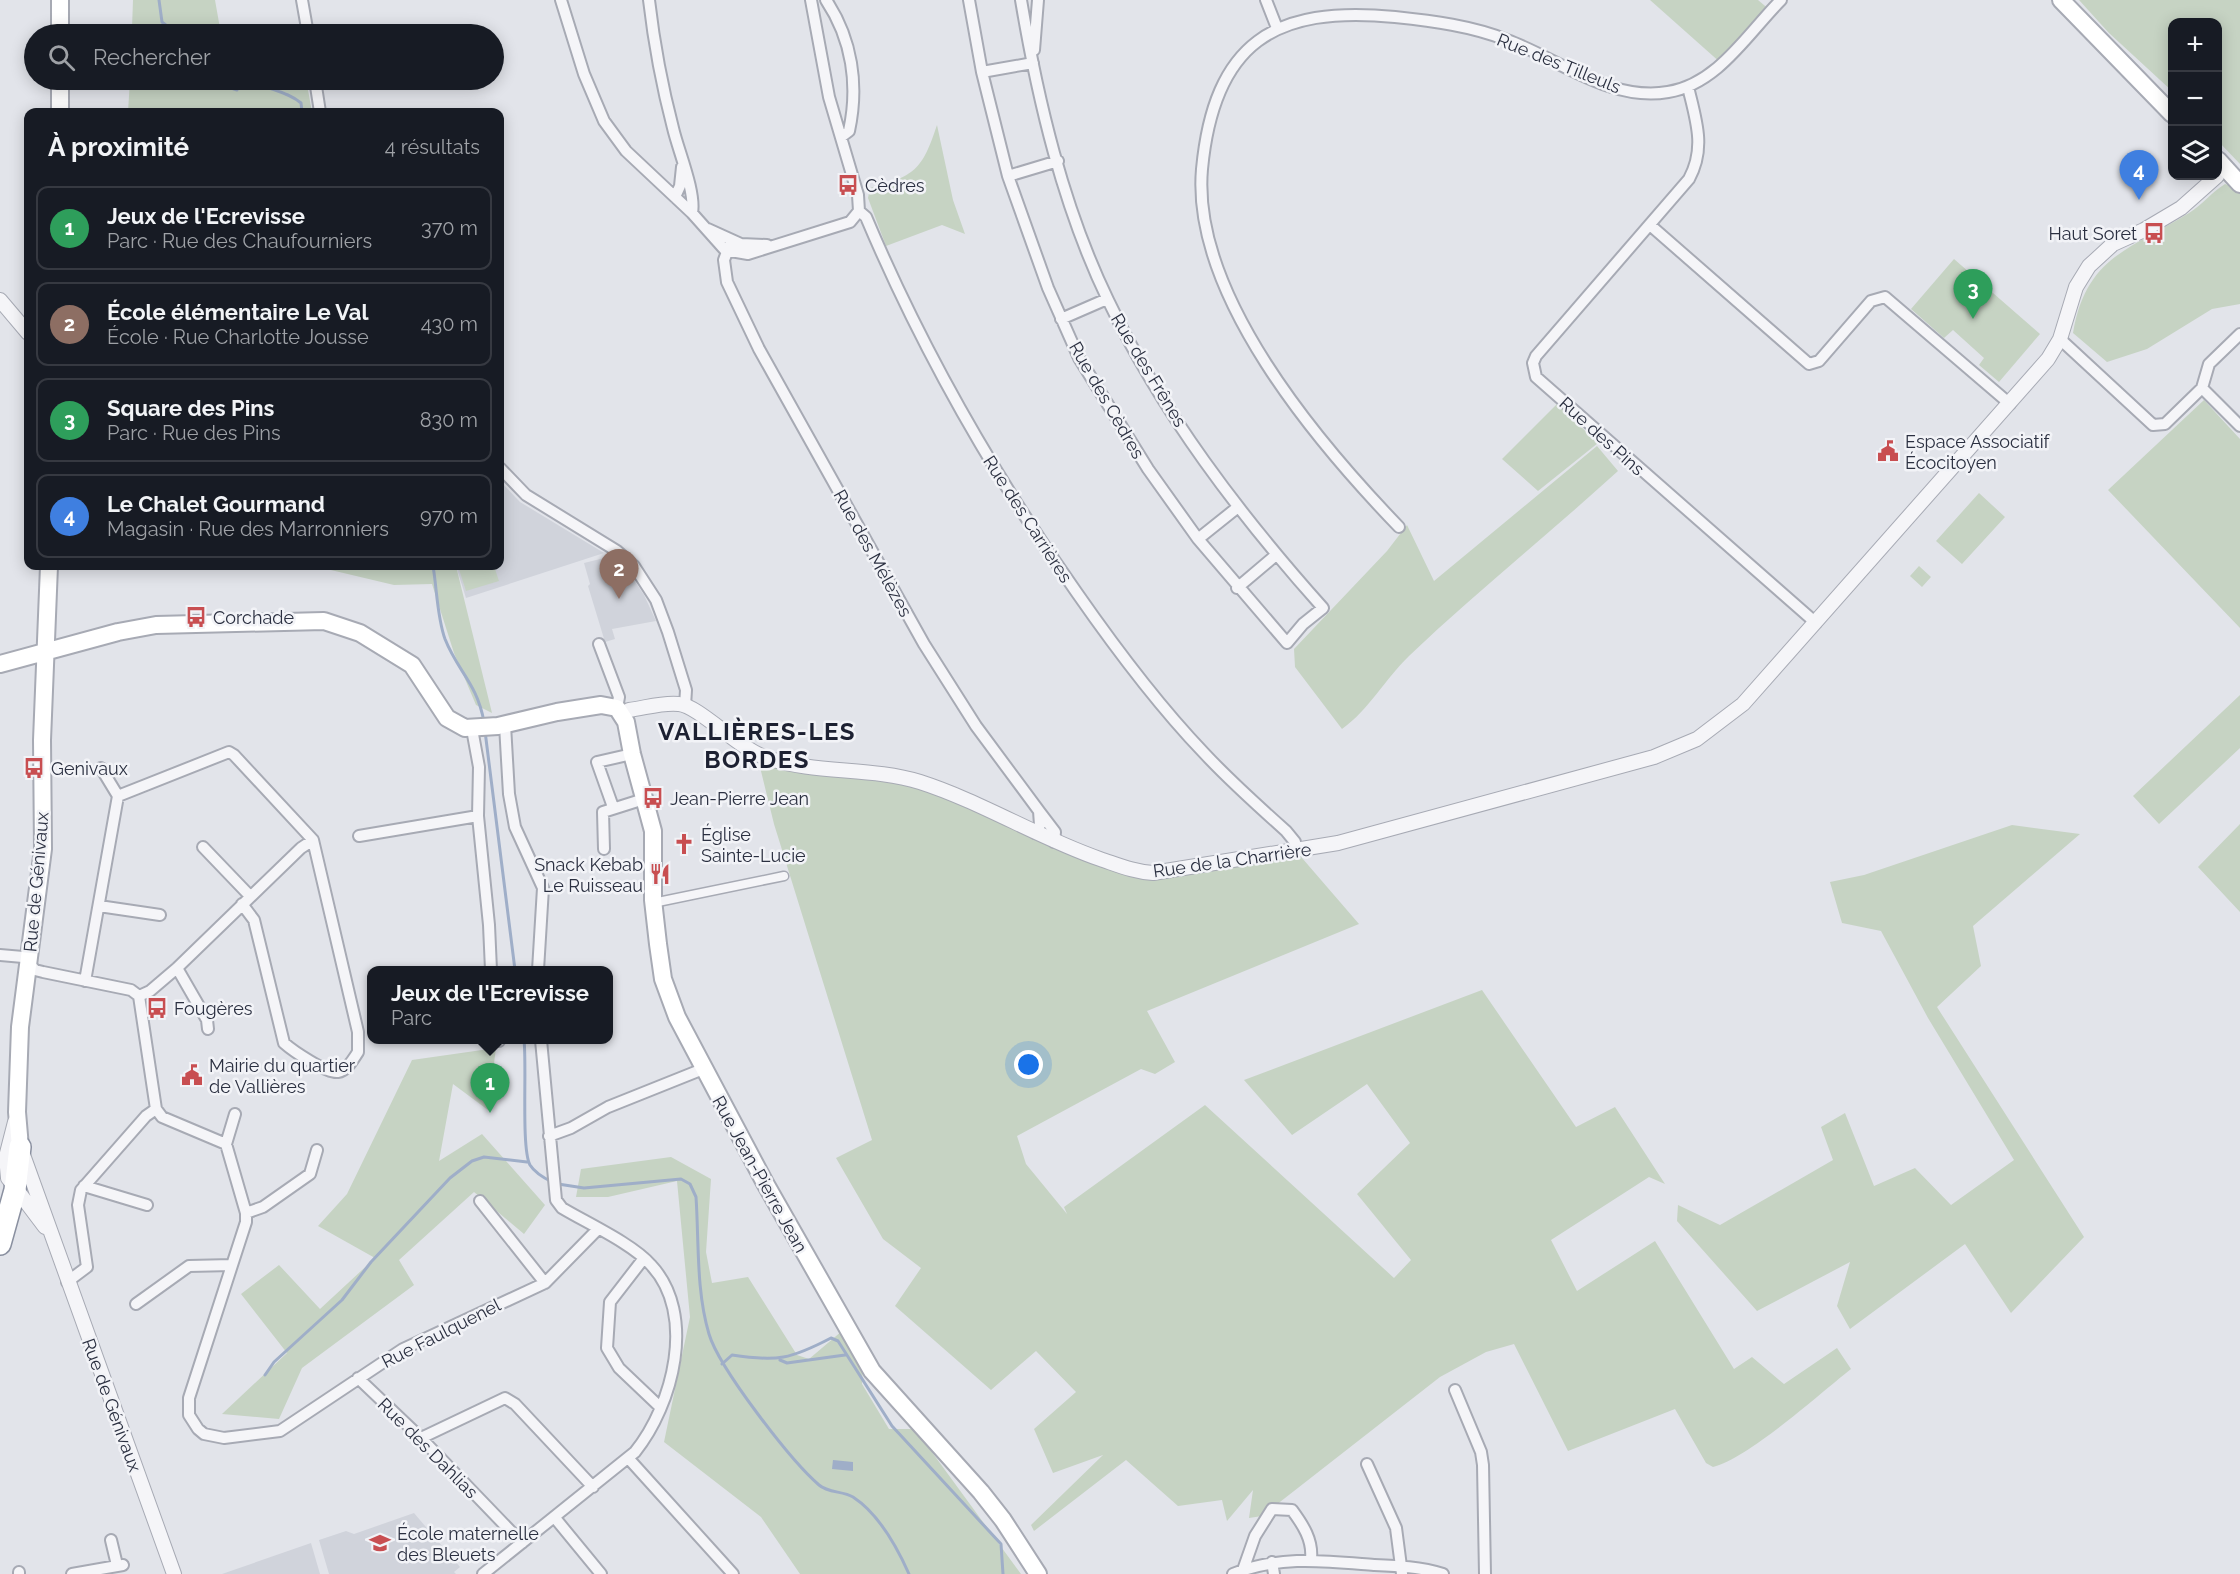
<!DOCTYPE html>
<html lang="fr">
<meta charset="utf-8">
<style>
:root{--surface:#171b24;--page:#242831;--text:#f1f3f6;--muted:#9ea1a6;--line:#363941;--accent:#8c9099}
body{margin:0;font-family:Raleway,sans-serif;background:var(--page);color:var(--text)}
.controls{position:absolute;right:18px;top:18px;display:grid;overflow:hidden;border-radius:12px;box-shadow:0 3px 15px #0003}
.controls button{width:54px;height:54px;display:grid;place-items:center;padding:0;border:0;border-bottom:2px solid var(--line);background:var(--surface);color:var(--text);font:30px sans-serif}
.you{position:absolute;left:1029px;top:1065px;width:21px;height:21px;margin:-15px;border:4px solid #fff;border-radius:50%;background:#1a73e8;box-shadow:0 0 0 9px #1a73e833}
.badge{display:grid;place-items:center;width:39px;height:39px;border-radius:50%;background:var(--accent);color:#fff;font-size:20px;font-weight:700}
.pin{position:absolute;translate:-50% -50px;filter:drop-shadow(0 2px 3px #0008)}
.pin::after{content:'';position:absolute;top:32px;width:21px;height:18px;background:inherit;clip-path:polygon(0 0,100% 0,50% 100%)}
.popup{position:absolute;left:367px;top:966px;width:246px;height:78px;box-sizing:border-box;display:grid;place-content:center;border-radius:12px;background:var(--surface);filter:drop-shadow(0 2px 4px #0005);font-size:20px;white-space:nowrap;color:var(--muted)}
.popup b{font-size:22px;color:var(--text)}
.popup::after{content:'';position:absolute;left:50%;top:100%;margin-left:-12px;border:12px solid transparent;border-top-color:var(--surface)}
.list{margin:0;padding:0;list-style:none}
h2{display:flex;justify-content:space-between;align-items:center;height:78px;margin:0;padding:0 24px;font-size:26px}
h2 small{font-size:20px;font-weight:400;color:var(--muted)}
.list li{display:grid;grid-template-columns:39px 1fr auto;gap:18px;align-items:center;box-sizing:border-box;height:84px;margin:0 12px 12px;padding:0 12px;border:2px solid var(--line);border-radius:12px}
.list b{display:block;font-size:22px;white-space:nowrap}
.list p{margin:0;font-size:20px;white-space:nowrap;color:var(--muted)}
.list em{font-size:20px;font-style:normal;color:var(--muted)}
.icon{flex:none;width:33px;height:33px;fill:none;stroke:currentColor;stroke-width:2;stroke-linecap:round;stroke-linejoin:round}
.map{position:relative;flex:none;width:2240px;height:1574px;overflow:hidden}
.search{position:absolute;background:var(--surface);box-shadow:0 3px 15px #0003;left:24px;top:24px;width:480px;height:66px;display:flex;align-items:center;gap:15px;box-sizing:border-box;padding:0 21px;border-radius:33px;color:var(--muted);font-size:22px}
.panel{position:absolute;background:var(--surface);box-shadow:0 3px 15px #0003;left:24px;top:108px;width:480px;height:462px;border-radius:12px}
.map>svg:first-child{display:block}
</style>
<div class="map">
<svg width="2240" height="1574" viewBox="0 0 2240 1574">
<rect width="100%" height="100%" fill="#e2e4ea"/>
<path fill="#d0d3db" d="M500 481 520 502 604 553 466 598 456 566H500Z
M608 557 626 568 644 595 656 621 612 629 615 639 605 642 588 586 590 584 584 563Z
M414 1513 460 1567 454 1572 456 1574H329L319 1540 346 1531 354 1534Z
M311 1543 320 1574H222Z"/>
<path fill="#c6d3c3" d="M133 0H215L221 34H105L102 28H132Z
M1650 0H1758L1771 11 1722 64Z
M2079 0H2240V164L2218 141V22H2172V91L2109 33Z
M130 80H288L308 90 312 112H128Z
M937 125 953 200 965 234 942 225 886 246 868 198 870 188C915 176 922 170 937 125Z
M2225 184 2233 187 2240 194V304L2212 309 2147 349 2107 362 2073 333C2086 256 2130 250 2189 213 2202 205 2212 192 2225 184Z
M1954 259 2040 334 1999 382 1979 365 1984 358 1953 330 1944 338 1911 309Z
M2204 400 2240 439V628L2108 490Z
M1557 404 1598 443 1538 491 1502 459Z
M1597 446 1618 471C1549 534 1476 592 1409 656 1385 679 1369 710 1342 729L1295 667 1294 649 1387 551 1407 525 1434 581Z
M1979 493 2005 517 1962 564 1936 541Z
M314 566H456L492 713 476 705 454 653 432 584 394 585Z
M458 566H494L499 581 466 591Z
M1919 566 1931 577 1922 587 1910 576Z
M2240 695V748L2159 824 2133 796Z
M758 759 885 774 1138 872 1296 851 1359 924 1147 1011 1175 1062 1155 1074 1141 1069 1017 1136 1026 1164 1067 1214 1064 1207 1205 1105 1394 1278 1411 1260 1357 1194 1410 1143 1367 1084 1292 1135 1244 1080 1482 990 1576 1127 1615 1107 1665 1184 1649 1177 1551 1240 1577 1291 1655 1241 1734 1369 1752 1357 1784 1384 1837 1348 1851 1369C1818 1395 1750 1457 1713 1467L1706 1463 1675 1409 1568 1451 1514 1344 1486 1352 1440 1377 1262 1516 1249 1518 1253 1490 1227 1521 1222 1500 1178 1506 1126 1460 1034 1531 1031 1525 1103 1455 1053 1473 1034 1429 1076 1392 1036 1351 991 1390 895 1306 921 1268 883 1239 836 1158 872 1140 774 824Z
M2240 824V912L2198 867Z
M2012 825 2080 834 1973 926 1981 966 1937 1007 2084 1237 2011 1313 1965 1244 1850 1329 1837 1306 1850 1262 1757 1311 1677 1221 1678 1205 1720 1225 1833 1160 1821 1127 1845 1113 1874 1186 1915 1168 1951 1205 2014 1160 1928 1018 1881 931 1842 923 1830 882 1864 875Z
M496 1048 488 1110 453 1084 439 1161 482 1134 545 1205 524 1234 474 1192 399 1260 414 1285 302 1368 279 1419 222 1414 287 1353 241 1294 279 1265 320 1309 375 1258 318 1226 347 1194 412 1060Z
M671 1157 711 1179 706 1252 712 1283 748 1277 797 1355 809 1359 842 1331 863 1366 862 1384 889 1429H915L1021 1574H800L761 1517 664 1442 690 1317 677 1181 608 1197H576L581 1169Z"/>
<path fill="#9faec8" d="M833 1460 853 1462V1471L832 1469Z"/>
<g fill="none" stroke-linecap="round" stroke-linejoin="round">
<path stroke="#9faec8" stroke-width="3" d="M159 0 162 22 177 34
M208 80 237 90
M250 80C268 90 287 91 301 103L302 112
M239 86 241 80
M433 566C437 589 437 617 445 639 458 672 477 683 484 722
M485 731 515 970
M524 1040C527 1067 521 1148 530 1165 535 1173 544 1178 552 1182
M558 1184 584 1188 681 1179 690 1184 696 1197C699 1241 696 1291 709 1334 719 1368 791 1461 819 1485 828 1493 843 1491 853 1497 879 1514 897 1547 909 1574
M780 1360 787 1363 845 1355
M722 1364 732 1355C777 1362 791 1359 831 1338L838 1341 892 1426 1001 1544 1003 1574
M265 1375 274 1362 342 1300 371 1262 450 1178 472 1161 484 1157 527 1162"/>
<defs>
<path id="pedestrian" d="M653 903 784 876"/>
<path id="minor" d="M302 0 308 34
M561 0 584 74 604 121 626 151 692 213 725 250 748 254 850 222 859 211 858 195 829 97 811 0
M649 0C654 43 662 86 673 128 678 150 696 192 692 213
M826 0C852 39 859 85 849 131L841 137
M969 0 982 72 1008 176 1048 288 1079 358 1148 469 1198 539 1287 643 1303 624 1323 608C1240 515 1162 413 1108 300 1063 207 1038 101 1021 0
M1266 0 1277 28
M1034 50 1038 0
M982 72 1033 63
M315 80 320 112
M1688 87C1696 120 1706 148 1689 179L1536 356 1533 363 1536 377 1816 623
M1008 176 1058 161
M675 197 680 186 682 167
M859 211 866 217C923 352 992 473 1077 593 1116 649 1157 704 1204 753 1230 781 1258 806 1286 831L1295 842 1296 851
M1650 225 1809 364 1819 361 1871 301 1885 297 2010 404
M708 229 741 244 767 245
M731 241 724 260 727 282 759 349 924 644 976 726 1039 811
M1061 319 1107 299
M2060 339 2153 425 2165 424 2202 388 2240 426
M2202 388 2209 364 2240 334
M500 468 526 495 617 551 634 566 656 600 668 632 686 690 685 706
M1399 527C1318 443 1191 294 1202 169 1214 43 1274 5 1395 17 1433 21 1472 26 1507 40 1559 59 1610 102 1668 92 1718 84 1748 33 1781 0
M1198 539 1238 507
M1237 588 1276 555
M599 644 619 697 617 708
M505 725 509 794 515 827 543 888 538 970
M472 729 479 767 478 816 489 925 491 970
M101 768 118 796
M613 807 597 762 632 754
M1035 833 1040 825 1039 811 1055 832 1054 842
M359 836 478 816
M203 847 250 896
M604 849 603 812 644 799
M242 904 254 920 284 1043C293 1051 327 1074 338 1072 347 1071 354 1058 358 1052V1032L313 840
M99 906 160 915
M0 955 23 957 35 970 43 972 131 990 139 996
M177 968 207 1020 208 1029
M85 981 118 796 229 752 234 755 313 840 301 848 177 968 150 991 139 996
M139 996 156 1109 162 1117 226 1144 246 1213V1222L189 1398V1415L198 1429 204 1434 224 1438 280 1431 403 1349 545 1283 598 1229
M499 1040V1041
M549 1136 571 1128 608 1107 703 1069
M226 1144 235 1114
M84 1186 147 1205
M480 1201 545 1283
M246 1213 263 1207 310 1174 317 1150
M644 1258 610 1302 607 1348 619 1368 660 1407
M67 1282 87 1267 78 1205 81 1190 146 1116 156 1109
M136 1304 189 1266 232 1265
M358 1378 421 1438 522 1543
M1455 1390 1481 1452 1483 1465 1485 1574
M421 1438 505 1398 515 1404 593 1487
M629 1459 733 1574
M1367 1464 1396 1528 1402 1574
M555 1518 601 1574
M111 1540 117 1565
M1272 1562 1274 1574
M1243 1570 1255 1536 1272 1509 1292 1510C1303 1525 1313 1540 1311 1559
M19 1574V1572
M72 1574 123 1565
M483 1574 635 1452C673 1405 697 1314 651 1265 633 1244 587 1223 562 1208L556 1200 541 1040
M1233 1574C1280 1555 1325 1561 1374 1565 1397 1566 1421 1567 1443 1574"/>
<path id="tertiary" d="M0 300 28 333
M623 714 629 710C645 708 663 702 679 704 699 706 739 749 767 758 816 774 871 767 920 782 982 802 1039 838 1100 859 1118 865 1134 872 1153 873L1338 843 1654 757 1697 739 1743 704 2048 359 2060 339 2076 287 2089 266 2113 244 2144 230 2181 208 2217 176
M15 1122 6 1157 8 1178 45 1227
M22 1152 174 1574"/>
<path id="secondary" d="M60 0V34
M2061 0 2172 114
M60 80V112
M2218 160 2240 184
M0 664 118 632 156 625 324 621 360 633 412 665 447 718 465 728 498 726 557 712 601 705 617 708 626 722 632 754 653 831V900L658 944 663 979 677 1017 765 1183 872 1371 981 1492 1003 1520 1038 1574
M20 1147 17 1112 20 1027 43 849 42 740 49 566"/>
<path id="motorway" d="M0 1244 15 1190 20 1147"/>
</defs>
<use href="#pedestrian" stroke="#a7aab4" stroke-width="11"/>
<use href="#minor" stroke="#a7aab4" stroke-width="14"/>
<use href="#tertiary" stroke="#a7aab4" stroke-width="16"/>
<use href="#secondary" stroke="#a7aab4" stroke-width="20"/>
<use href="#motorway" stroke="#8a90a0" stroke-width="24"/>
<use href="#pedestrian" stroke="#f5f5f8" stroke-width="8"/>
<use href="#minor" stroke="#f5f5f8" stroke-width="10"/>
<use href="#tertiary" stroke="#f5f5f8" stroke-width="14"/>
<use href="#secondary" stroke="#fff" stroke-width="16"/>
<use href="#motorway" stroke="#fff" stroke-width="21"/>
</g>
<defs>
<symbol id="bus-bare" viewBox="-9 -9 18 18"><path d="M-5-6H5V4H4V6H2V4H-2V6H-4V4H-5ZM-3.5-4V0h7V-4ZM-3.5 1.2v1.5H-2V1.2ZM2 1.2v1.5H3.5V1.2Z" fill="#c84e51" stroke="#f2f3f7" stroke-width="2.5" paint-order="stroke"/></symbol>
<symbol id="civic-bare" viewBox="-9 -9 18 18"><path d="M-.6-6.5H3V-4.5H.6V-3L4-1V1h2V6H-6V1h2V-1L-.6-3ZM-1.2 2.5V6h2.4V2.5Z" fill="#c84e51" stroke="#f2f3f7" stroke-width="2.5" paint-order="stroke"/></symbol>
<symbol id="church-bare" viewBox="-9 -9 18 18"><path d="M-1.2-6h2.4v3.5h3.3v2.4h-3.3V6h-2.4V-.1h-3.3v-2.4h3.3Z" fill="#c84e51" stroke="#f2f3f7" stroke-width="2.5" paint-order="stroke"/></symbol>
<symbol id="restaurant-bare" viewBox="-9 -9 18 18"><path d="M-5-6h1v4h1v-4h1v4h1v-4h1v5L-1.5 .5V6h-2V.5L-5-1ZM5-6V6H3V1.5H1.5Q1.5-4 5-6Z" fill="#c84e51" stroke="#f2f3f7" stroke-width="2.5" paint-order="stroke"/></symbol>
<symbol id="school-bare" viewBox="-9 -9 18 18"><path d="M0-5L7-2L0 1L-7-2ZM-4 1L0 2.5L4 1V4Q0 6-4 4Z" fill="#c84e51" stroke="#f2f3f7" stroke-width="2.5" paint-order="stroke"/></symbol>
</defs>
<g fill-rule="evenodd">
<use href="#bus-bare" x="833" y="170" width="30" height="30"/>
<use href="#bus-bare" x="2139" y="218" width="30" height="30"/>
<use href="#civic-bare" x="1873" y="436" width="30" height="30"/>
<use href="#bus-bare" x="181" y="602" width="30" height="30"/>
<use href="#bus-bare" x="19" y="753" width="30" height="30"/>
<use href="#bus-bare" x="638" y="783" width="30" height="30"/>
<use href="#church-bare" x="669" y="829" width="30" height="30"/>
<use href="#restaurant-bare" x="645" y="859" width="30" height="30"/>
<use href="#bus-bare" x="142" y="993" width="30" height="30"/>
<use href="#civic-bare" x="177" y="1060" width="30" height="30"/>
<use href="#school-bare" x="365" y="1528" width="30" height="30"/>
</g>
<g text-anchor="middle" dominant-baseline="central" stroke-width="5" stroke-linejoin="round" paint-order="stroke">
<g font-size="18" fill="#2b3041" stroke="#f2f3f7">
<text transform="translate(1559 63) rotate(22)">Rue des Tilleuls</text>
<text transform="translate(1149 370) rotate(59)">Rue des Frênes</text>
<text transform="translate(1107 400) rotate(60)">Rue des Cèdres</text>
<text transform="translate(1602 436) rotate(42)">Rue des Pins</text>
<text transform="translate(1028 519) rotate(57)">Rue des Carrières</text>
<text transform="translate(873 553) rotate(61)">Rue des Mélèzes</text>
<text transform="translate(1232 860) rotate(-8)">Rue de la Charrière</text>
<text transform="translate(36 882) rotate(-85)">Rue de Génivaux</text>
<text transform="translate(760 1174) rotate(61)">Rue Jean-Pierre Jean</text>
<text transform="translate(441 1333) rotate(-27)">Rue Faulquenel</text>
<text transform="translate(112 1405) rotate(70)">Rue de Génivaux</text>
<text transform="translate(428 1448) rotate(45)">Rue des Dahlias</text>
</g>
<g font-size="18" fill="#2b3041" stroke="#f2f3f7" text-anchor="start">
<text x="865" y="185">Cèdres</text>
<text x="2137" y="233" text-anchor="end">Haut Soret</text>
<text x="1905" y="441">Espace Associatif<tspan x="1905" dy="21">Écocitoyen</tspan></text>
<text x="213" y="617">Corchade</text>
<text x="51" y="768">Genivaux</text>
<text x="670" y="798">Jean-Pierre Jean</text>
<text x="701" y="834">Église<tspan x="701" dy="21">Sainte-Lucie</tspan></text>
<text x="643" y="864" text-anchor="end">Snack Kebab<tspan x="643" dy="21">Le Ruisseau</tspan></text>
<text x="174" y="1008">Fougères</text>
<text x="209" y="1065">Mairie du quartier<tspan x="209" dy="21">de Vallières</tspan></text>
<text x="397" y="1533">École maternelle<tspan x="397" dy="21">des Bleuets</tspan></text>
</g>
<g font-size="24" font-weight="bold" letter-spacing="1.5" fill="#1d2132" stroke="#f2f3f7">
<text x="757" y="731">VALLIÈRES-LES<tspan x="757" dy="28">BORDES</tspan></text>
</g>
</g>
</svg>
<div class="controls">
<button>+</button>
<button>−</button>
<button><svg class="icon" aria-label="layers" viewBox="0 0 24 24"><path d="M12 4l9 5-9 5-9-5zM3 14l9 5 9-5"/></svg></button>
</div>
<div class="you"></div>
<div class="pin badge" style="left:490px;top:1113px;background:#2e9e5b">1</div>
<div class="popup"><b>Jeux de l'Ecrevisse</b>Parc</div>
<div class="pin badge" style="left:619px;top:599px;background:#8d6e63">2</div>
<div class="pin badge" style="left:1973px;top:319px;background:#2e9e5b">3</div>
<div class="pin badge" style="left:2139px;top:200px;background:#3f7fe0">4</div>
<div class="search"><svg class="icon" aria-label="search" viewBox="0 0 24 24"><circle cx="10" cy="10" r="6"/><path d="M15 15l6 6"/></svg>Rechercher</div>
<section class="panel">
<h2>À proximité<small>4 résultats</small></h2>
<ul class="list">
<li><span class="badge" style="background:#2e9e5b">1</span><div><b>Jeux de l'Ecrevisse</b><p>Parc · Rue des Chaufourniers</p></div><em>370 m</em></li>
<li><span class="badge" style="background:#8d6e63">2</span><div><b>École élémentaire Le Val</b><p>École · Rue Charlotte Jousse</p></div><em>430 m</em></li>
<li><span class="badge" style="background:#2e9e5b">3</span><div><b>Square des Pins</b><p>Parc · Rue des Pins</p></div><em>830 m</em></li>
<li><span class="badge" style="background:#3f7fe0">4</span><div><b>Le Chalet Gourmand</b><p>Magasin · Rue des Marronniers</p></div><em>970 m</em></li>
</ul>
</section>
</div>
